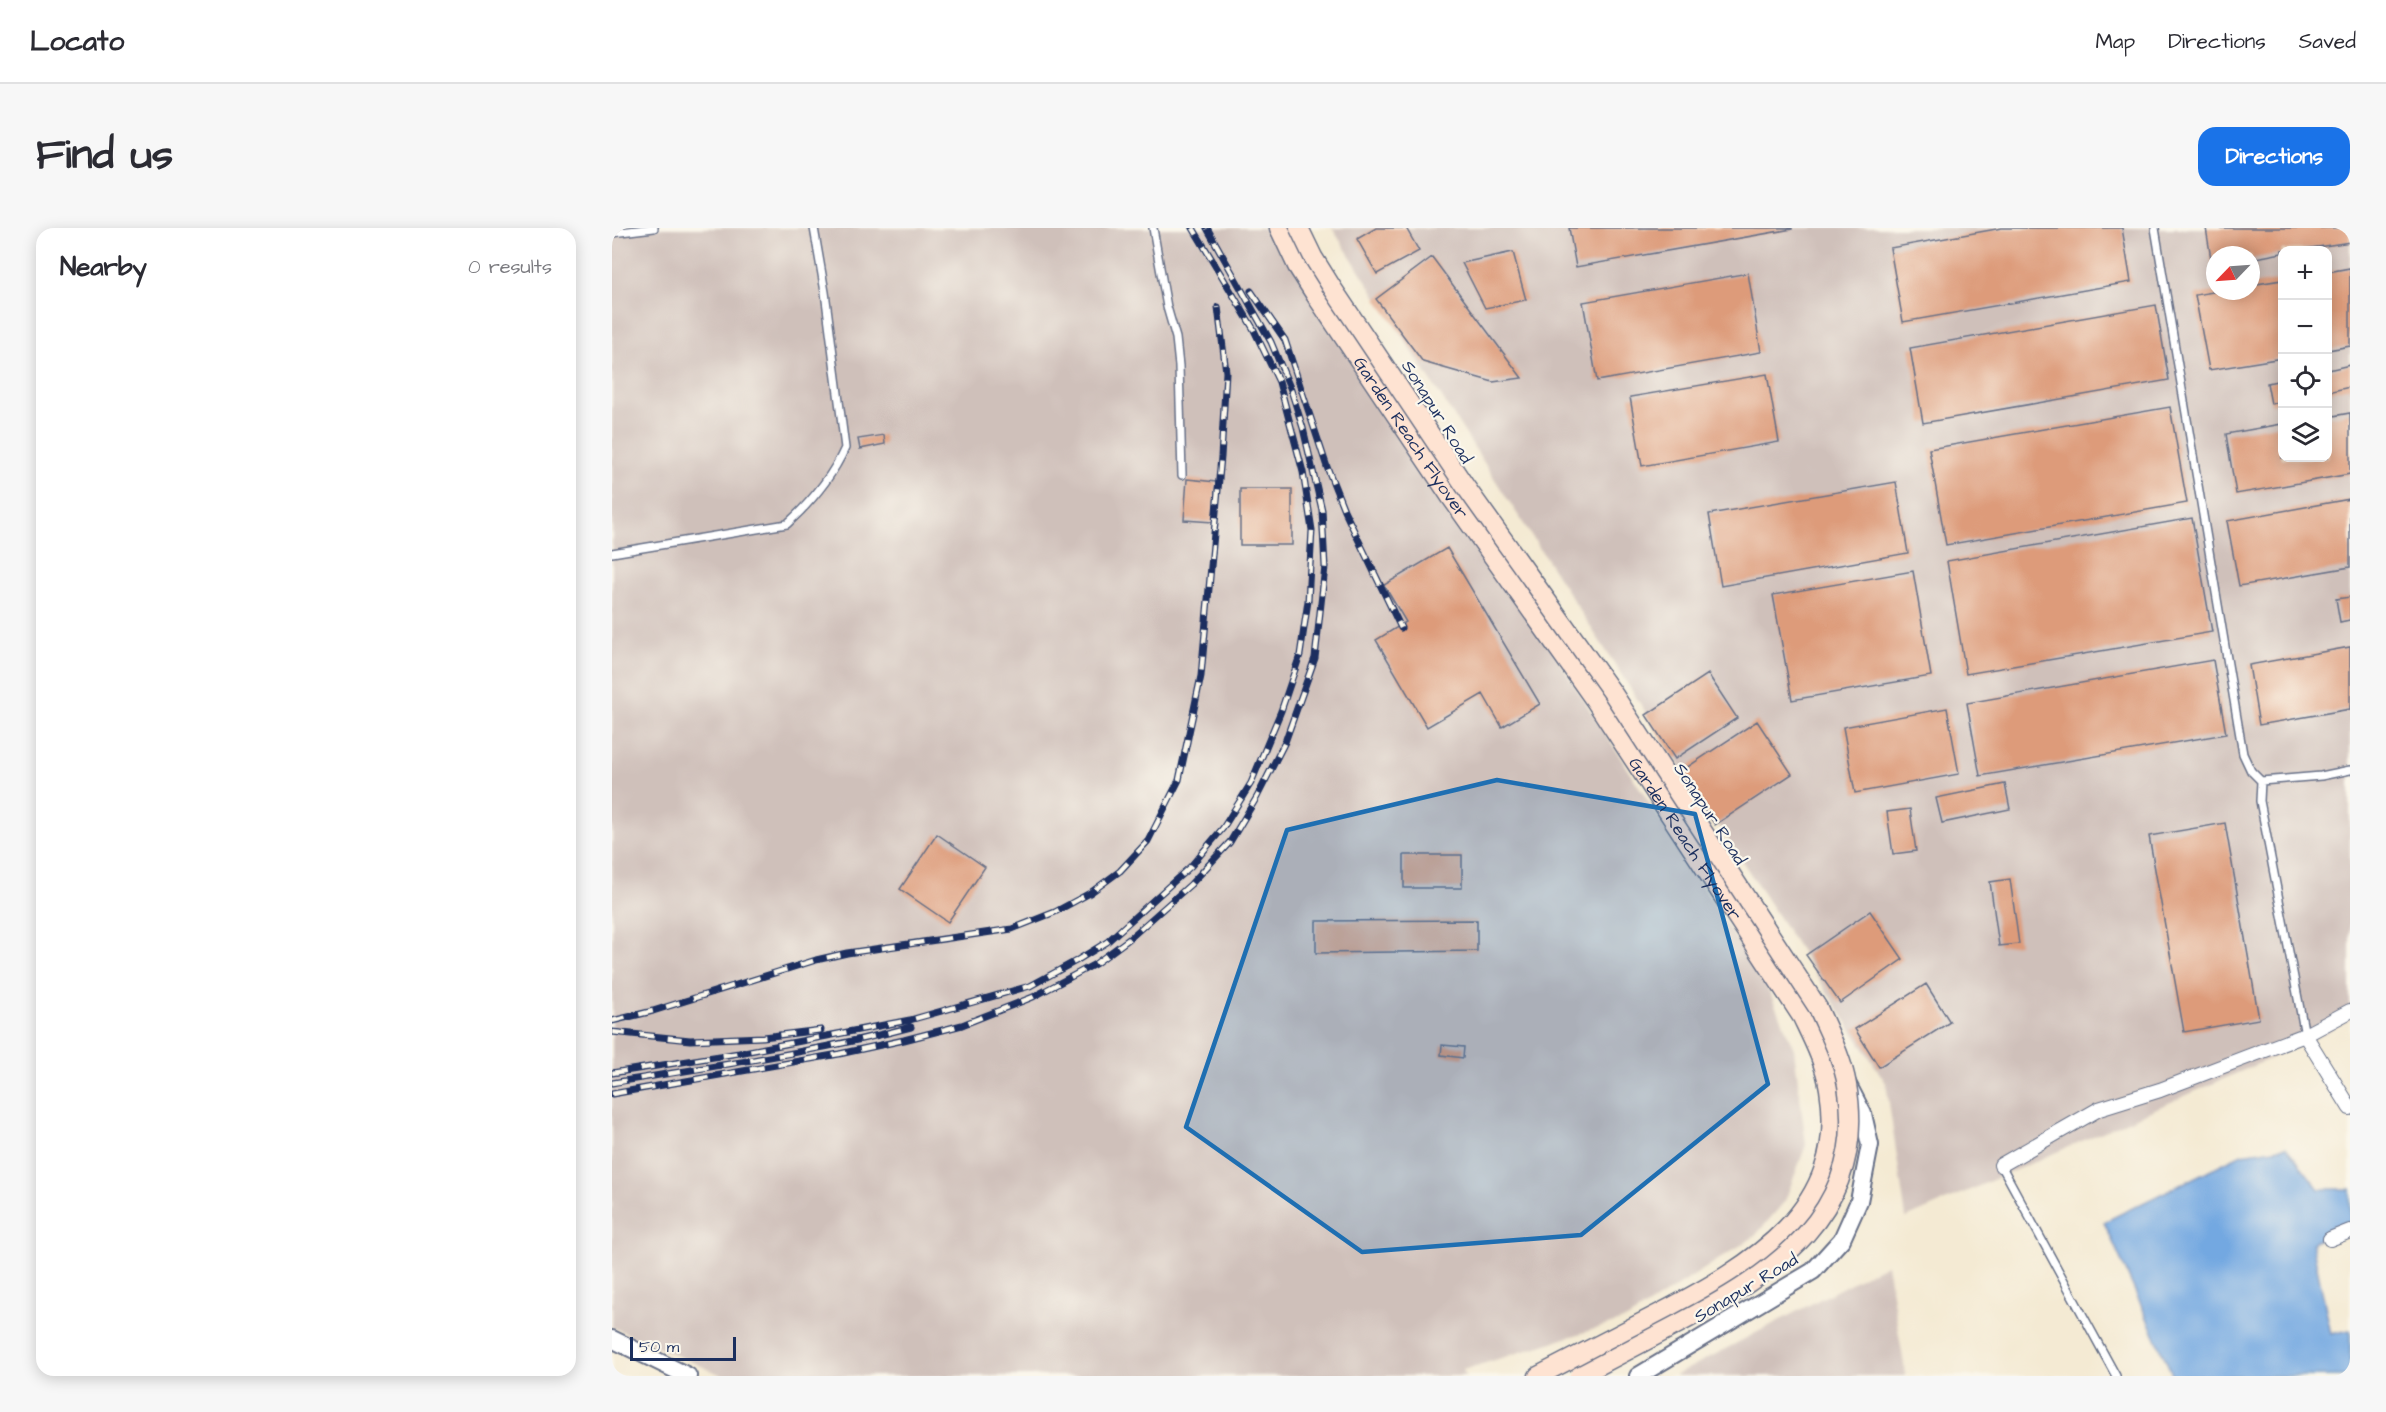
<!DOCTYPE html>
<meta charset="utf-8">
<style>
:root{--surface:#fff;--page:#f7f7f7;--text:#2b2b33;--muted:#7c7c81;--line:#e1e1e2;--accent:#1a73e8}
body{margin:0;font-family:"Architects Daughter",sans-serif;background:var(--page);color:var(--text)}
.controls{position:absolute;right:18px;top:18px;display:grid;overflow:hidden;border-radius:12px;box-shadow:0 3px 15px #0003}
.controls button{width:54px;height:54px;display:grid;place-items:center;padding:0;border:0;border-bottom:2px solid var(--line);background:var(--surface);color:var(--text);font:30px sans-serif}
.compass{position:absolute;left:1594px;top:18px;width:54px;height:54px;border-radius:50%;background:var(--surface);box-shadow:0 3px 15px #0003;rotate:245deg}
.scale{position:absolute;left:18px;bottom:15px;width:106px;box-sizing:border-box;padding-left:6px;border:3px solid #1b2f5e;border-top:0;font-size:16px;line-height:21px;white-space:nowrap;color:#1b2f5e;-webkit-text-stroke:4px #fbf7ec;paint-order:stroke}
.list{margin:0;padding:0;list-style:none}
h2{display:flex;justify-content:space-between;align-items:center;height:78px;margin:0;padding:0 24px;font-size:26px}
h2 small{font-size:20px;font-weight:400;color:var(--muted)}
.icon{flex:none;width:33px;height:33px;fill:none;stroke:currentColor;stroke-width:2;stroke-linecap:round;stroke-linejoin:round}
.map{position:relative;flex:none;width:1738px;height:1148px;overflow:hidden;border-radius:18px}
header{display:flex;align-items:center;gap:36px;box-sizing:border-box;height:84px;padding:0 30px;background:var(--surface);border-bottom:2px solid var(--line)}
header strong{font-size:28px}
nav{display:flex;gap:33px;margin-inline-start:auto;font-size:21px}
.intro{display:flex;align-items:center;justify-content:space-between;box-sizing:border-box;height:144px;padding:0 36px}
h1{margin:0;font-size:42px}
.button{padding:15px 27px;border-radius:18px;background:var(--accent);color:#fff;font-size:21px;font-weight:700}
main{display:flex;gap:36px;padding:0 36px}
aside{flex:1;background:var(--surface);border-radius:18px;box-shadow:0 3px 15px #0003}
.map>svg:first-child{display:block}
</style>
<header>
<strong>Locato</strong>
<nav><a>Map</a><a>Directions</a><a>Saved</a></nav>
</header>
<div class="intro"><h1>Find us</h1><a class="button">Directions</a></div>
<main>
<aside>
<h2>Nearby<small>0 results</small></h2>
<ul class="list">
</ul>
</aside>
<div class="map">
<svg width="1738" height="1148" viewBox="0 0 1738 1148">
<rect width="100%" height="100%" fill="#fbf7ec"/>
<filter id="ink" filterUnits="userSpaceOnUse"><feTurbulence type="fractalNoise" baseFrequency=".0167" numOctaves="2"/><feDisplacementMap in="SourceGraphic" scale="12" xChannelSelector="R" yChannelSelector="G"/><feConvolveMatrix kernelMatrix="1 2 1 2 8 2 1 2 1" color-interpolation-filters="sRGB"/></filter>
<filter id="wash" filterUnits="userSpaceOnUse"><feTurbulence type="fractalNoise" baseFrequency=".008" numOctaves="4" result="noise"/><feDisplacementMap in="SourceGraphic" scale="24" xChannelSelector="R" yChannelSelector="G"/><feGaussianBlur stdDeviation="1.35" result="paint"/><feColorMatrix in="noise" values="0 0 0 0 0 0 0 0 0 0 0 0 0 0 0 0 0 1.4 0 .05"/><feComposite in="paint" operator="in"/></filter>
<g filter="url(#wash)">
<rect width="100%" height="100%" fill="#f4ead3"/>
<path fill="#cfc0ba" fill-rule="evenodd" d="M0 0H672L1158 765 1182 821 1194 917 1173 973 1143 1008 1015 1091 851 1142 853 1148H112L0 1099Z
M720 0H1738V791L1696 814 1294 990 1274 855ZM1670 22H1716V230H1670ZM1603 27H1639V63H1603Z
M1275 1036 1294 1148H1062Z"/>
<path fill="#73a8e1" stroke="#476ca0" stroke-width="1.5" d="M1674 919 1707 961H1738V994L1700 1015 1719 1106 1738 1102V1148H1561L1492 994 1630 926Z"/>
<g id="blocks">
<path fill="#dd9b7a" d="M764 0H794L807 23 765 46 745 11Z
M957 0H1180V1L964 39Z
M1390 0H1510L1519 54 1291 94 1278 20Z
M1594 0H1738V14L1686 22H1670V25L1639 31V27H1603V37H1600Z
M901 24 914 72 873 80 850 35Z
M820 29 910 150 881 154 811 134 764 71Z
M1738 40V118L1716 122V44Z
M1136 45 1149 124 985 153 971 74Z
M1670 52V130L1597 142 1583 67 1607 63H1639V57Z
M1544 77 1557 152 1311 195 1298 120Z
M1738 137V159L1716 164V142Z
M1155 146 1167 214 1030 238 1018 169Z
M1670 152V174L1659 176 1655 155Z
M1558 179 1575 275 1334 317 1317 221Z
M1738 185V246L1624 266 1614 206 1670 196V230H1716V189Z
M272 207 273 216 248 221 246 211Z
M575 251 604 254 601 294 572 292Z
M1284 254 1296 325 1109 358 1097 286Z
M628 261H680V317H628Z
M1738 271V339L1627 358 1615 293Z
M1580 290 1600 404 1354 446 1335 333Z
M835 320 928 476 890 499 871 466 815 499 764 412 794 394 772 357Z
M1301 343 1319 448 1180 472 1161 367Z
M1738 369V392L1728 394 1724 371Z
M1738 419V481L1647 497 1637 437Z
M1601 432 1614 506 1368 548 1355 475Z
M1096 446 1125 490 1063 531 1034 487Z
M1335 480 1347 546 1243 565 1231 499Z
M1145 493 1180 546 1103 597 1068 544Z
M1393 556 1398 581 1330 595 1324 570Z
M1298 581 1304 623 1281 626 1275 584Z
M1613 595 1647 791 1572 804 1537 608Z
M325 606 373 639 336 694 288 661Z
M792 627H850V660H792Z
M1398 651 1407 716 1387 718 1378 654Z
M1258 683 1291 731 1228 775 1194 727Z
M865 692V723L704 725V693Z
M1314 756 1338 794 1267 839 1243 801Z
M830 817 852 819 851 830 829 827Z"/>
</g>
</g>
<g filter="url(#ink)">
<use href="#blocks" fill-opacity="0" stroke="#677087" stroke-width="1.5"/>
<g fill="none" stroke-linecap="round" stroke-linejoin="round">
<defs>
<path id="service" d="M541 0 555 79 564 110 567 138 570 247
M1543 0 1631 526 1639 543 1649 553 1709 548 1738 542
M0 5 42 0
M0 325 175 296C198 275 220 249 233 220L213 64 202 0
M1649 553 1648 573 1693 807
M1389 937 1504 1148"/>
<path id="minor" d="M1693 807 1738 880
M1389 937 1487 881 1548 862 1693 807 1738 783
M1718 1011 1738 1003"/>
<path id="tertiary" d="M0 1111 76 1148
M1026 1148 1201 1043 1230 1011 1247 973 1258 917 1251 886 1235 855"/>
<g id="secondary">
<path id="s1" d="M667 0 685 38 706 71 838 268 984 474 1190 789C1201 812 1213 835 1217 861 1237 982 1139 1037 1048 1085 1007 1106 967 1127 926 1148"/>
</g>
</defs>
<use href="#service" stroke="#677087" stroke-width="10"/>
<use href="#minor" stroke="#677087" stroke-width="16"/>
<use href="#tertiary" stroke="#677087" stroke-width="20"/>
<use href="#secondary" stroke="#677087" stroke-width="21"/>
<use href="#service" stroke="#fff" stroke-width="7"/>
<use href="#minor" stroke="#fff" stroke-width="14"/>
<use href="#tertiary" stroke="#fff" stroke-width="16"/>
<use href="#secondary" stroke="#fee3d2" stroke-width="18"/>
<defs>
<path id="rail" d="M639 63 673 112 715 239 732 282 789 400
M0 793 41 783 204 732 235 725 400 701 443 684 478 665 508 643 536 613 567 552 589 448 609 229 614 144 606 79
M0 804 78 812 151 809 209 802
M0 845 127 825 298 792 418 758 464 733 495 714 579 638 611 600 639 555 669 483 688 427 696 373 700 302 691 244 667 154 641 100 581 0
M0 855C100 838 201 825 299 799
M0 866 227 826 292 812 350 797 421 769 483 736 517 711 579 656 618 614 645 569 673 514 703 430 713 339 710 282 691 200 679 162 659 114 595 0"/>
</defs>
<use href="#rail" stroke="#1b2f5e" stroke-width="7"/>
<use href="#rail" stroke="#fbf7ec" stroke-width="4.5" stroke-dasharray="14" stroke-linecap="butt"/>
<defs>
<path id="secondary-bridge" d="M687 0 701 29 721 61 853 258 1000 464 1206 780C1217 805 1230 829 1235 857 1257 984 1162 1046 1064 1097 1032 1114 999 1131 967 1148"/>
</defs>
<use href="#secondary-bridge" stroke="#677087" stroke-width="21" stroke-linecap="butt"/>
<use href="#secondary-bridge" stroke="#fee3d2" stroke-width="18"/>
</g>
</g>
<path fill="#1f6fb2" fill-opacity="0.2" stroke="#1f6fb2" stroke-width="4.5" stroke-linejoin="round" d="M885 552 1083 586 1156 856 969 1007 750 1024 574 899 675 602Z"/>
<g text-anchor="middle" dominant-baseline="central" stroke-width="4.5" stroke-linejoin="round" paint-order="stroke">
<g font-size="18" fill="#1b2f5e" stroke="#fbf7ec">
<text transform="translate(825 184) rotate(58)">Sonapur Road</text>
<text stroke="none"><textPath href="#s1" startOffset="248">Garden Reach Flyover</textPath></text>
<text transform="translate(1098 586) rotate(57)">Sonapur Road</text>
<text stroke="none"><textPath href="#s1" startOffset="734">Garden Reach Flyover</textPath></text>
<text transform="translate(1134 1060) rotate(-31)">Sonapur Road</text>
</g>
</g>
</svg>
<div class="controls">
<button>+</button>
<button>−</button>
<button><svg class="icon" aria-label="locate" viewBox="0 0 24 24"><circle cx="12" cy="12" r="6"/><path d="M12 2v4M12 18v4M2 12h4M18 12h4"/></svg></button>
<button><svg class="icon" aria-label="layers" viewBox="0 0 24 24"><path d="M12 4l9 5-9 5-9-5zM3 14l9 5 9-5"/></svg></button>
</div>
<svg class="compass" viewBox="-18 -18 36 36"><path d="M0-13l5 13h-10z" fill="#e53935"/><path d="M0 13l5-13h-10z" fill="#7c7c81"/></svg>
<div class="scale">50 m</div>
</div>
</main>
